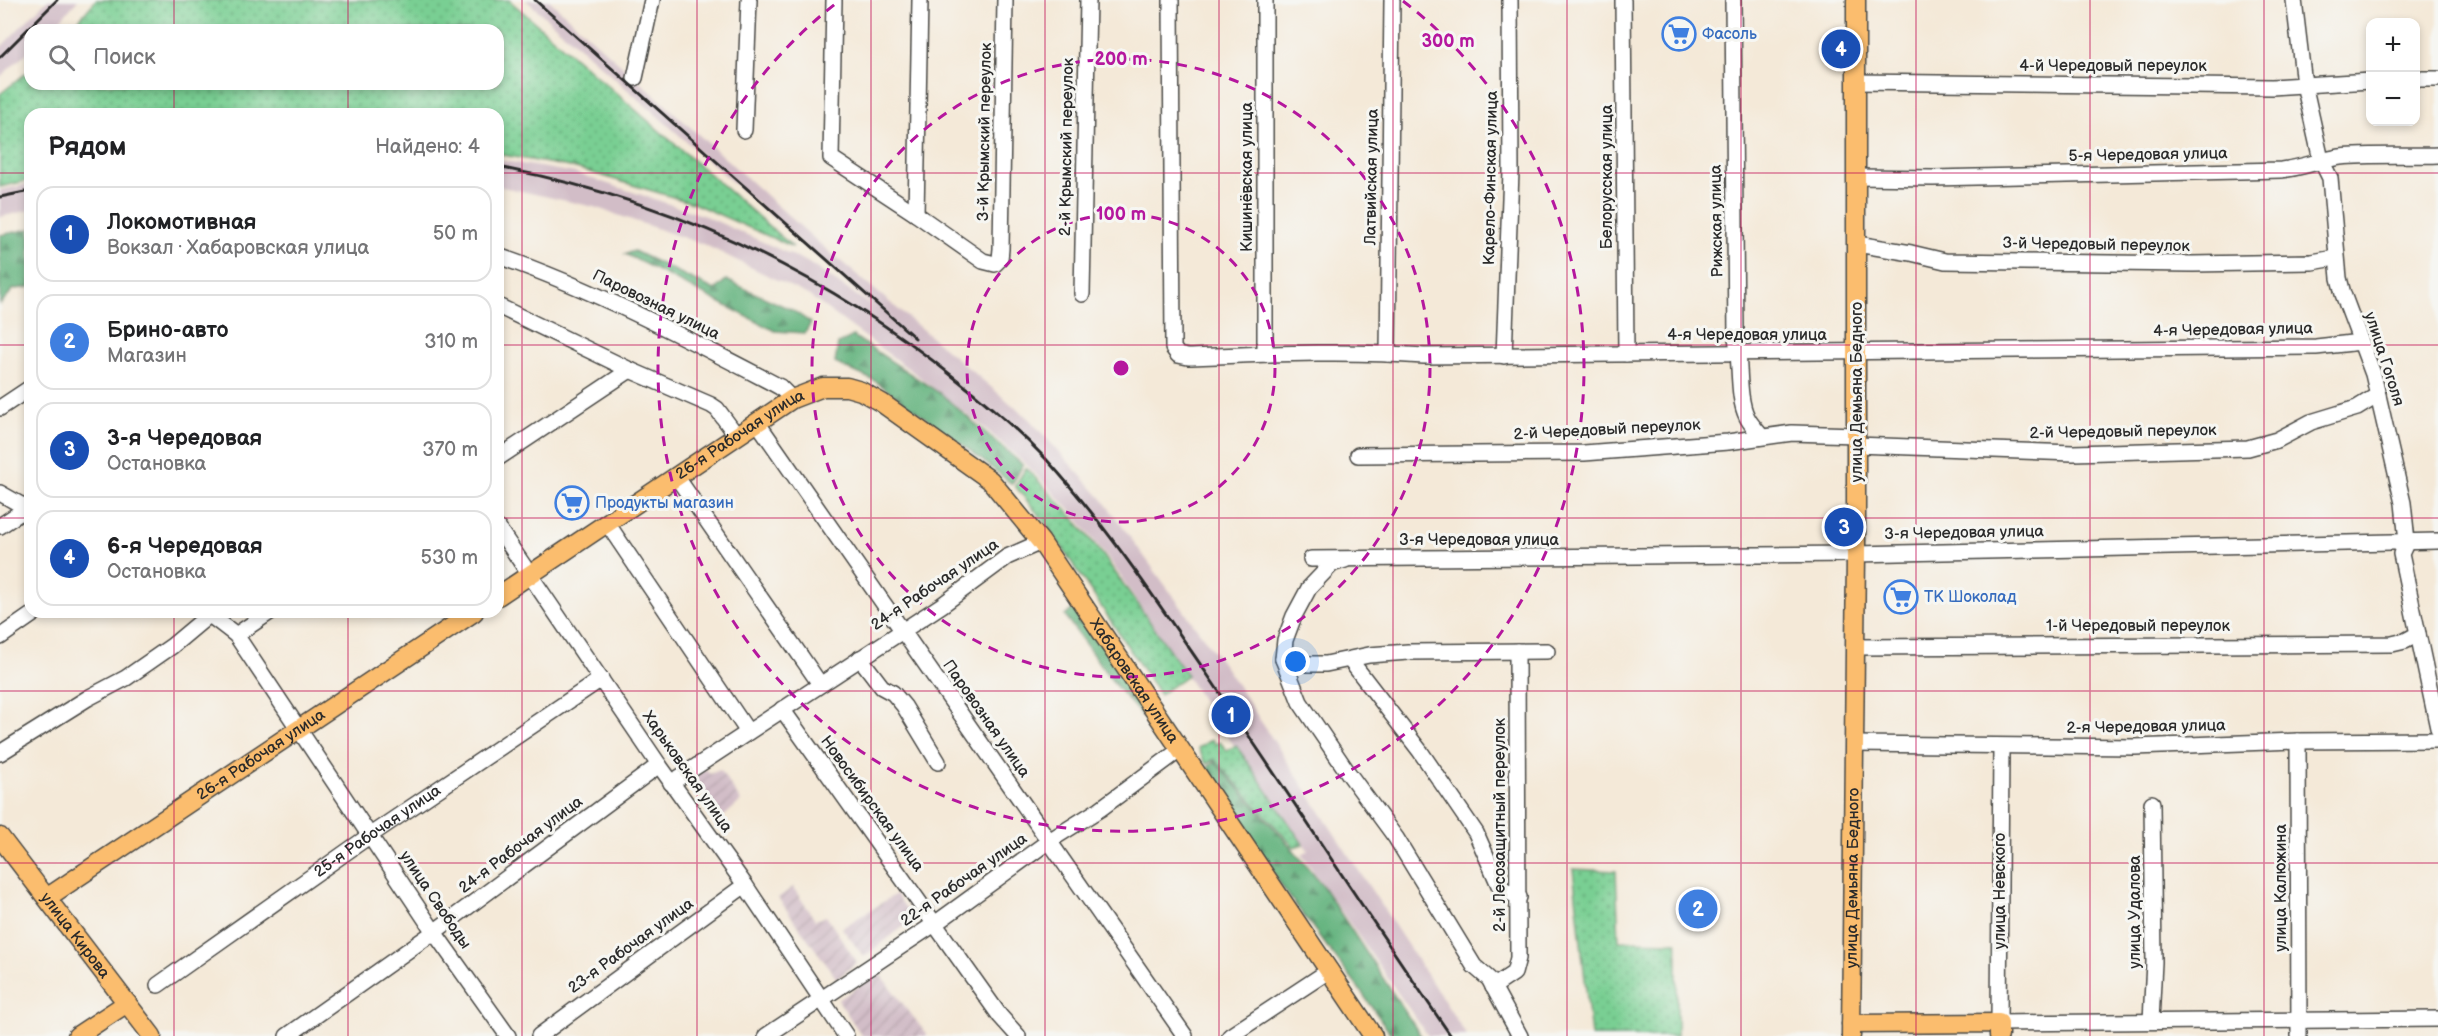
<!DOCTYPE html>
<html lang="ru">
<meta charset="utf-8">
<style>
:root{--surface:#fff;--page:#f2f2f2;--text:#202124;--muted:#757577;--line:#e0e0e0;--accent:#1a73e8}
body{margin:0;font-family:"Balsamiq Sans",sans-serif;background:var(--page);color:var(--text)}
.controls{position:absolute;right:18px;top:18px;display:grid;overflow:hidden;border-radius:12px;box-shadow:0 3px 9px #0003}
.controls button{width:54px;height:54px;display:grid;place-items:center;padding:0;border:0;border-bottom:2px solid var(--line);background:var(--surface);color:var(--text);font:30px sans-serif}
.you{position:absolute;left:1296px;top:662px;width:21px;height:21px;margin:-15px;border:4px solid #fff;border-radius:50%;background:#1a73e8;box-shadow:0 0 0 9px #1a73e833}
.badge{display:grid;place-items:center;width:39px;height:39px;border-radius:50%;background:var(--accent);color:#fff;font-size:20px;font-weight:700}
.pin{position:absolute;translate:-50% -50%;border:3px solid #fff;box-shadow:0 2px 6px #0006}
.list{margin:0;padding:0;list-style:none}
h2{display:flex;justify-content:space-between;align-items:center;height:78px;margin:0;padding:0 24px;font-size:26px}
h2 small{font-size:20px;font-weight:400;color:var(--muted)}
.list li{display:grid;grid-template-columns:39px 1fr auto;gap:18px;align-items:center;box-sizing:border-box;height:96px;margin:0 12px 12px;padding:0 12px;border:2px solid var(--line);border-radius:18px}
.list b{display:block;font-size:22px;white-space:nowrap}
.list p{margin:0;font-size:20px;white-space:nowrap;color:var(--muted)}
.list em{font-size:20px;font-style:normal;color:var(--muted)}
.icon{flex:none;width:33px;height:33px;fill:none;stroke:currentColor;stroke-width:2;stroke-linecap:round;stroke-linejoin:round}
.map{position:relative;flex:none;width:2438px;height:1036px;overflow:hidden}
.search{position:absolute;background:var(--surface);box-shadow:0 3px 9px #0003;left:24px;top:24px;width:480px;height:66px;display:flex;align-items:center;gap:15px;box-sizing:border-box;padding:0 21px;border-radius:18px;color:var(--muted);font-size:22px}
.panel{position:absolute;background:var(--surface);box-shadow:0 3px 9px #0003;left:24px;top:108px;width:480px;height:510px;border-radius:18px}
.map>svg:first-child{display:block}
</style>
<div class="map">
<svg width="2438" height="1036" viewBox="0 0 2438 1036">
<defs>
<pattern id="industrial-furrows" width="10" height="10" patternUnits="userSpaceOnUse" patternTransform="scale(1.5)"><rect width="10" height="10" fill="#d2bdc7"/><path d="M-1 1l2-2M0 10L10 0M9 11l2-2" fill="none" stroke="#b4a3ab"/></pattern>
<pattern id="grass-dots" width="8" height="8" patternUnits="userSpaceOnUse" patternTransform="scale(1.5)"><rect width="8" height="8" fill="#79cf93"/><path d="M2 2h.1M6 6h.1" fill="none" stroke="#63a878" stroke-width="1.8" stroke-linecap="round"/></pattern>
<pattern id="forest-firs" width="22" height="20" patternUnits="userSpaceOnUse" patternTransform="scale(1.5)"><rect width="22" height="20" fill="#62b27d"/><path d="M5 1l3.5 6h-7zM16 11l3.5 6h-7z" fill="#519167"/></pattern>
</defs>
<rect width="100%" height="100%" fill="#f6f6f2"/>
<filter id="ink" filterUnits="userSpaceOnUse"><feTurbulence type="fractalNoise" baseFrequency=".0167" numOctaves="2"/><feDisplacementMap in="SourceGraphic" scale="12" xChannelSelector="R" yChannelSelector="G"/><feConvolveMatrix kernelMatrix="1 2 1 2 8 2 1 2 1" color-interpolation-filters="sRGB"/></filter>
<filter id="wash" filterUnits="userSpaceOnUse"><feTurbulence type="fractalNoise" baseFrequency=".008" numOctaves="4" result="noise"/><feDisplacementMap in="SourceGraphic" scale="24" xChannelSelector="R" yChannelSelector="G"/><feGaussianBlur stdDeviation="1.35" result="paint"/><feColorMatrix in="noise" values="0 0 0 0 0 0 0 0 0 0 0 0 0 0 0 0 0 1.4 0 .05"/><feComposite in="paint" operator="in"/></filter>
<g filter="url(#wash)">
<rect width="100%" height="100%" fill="#f4e9d8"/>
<path fill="url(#industrial-furrows)" d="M706 769 710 774 720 770 741 801 723 817 694 777Z
M793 887 815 920 826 916 857 962 837 979 778 898Z
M896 894 913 919 864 957 842 928Z
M879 973 918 1023 928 1036H862L838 1000Z"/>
<path fill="#d2bdc7" d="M47 0H78L51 30H30V50L0 77V48Z
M526 0H549L819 243 1029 419 1103 500 1228 671 1467 1036H1428L1302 855 1308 850 1211 713 1111 562 1071 511 1028 466 988 431 917 375 808 295 705 245 594 207 498 186V160L575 173 705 216 807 262 875 308Z
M30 184V210L0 217V190Z"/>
<path fill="url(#grass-dots)" stroke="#527d5f" stroke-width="1.5" d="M96 0H509L793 247 693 203 576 168 498 154V114H30V180L0 187V94L30 70V84H498V30H70Z
M1026 468 1072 516 1103 555 1187 675 1160 695 1047 525 1015 486Z
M1212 739 1215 744 1220 742 1227 751 1236 745 1303 844 1294 847 1214 759 1206 764 1198 748Z
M1573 869 1616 871 1619 941 1677 942V1036H1591Z"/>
<path fill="url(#forest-firs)" stroke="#466e54" stroke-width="1.5" d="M30 229V287L14 289 0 304V235Z
M634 251 715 290 726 280 792 310 811 323 805 333 775 331 625 254Z
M853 336 941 394 1023 465 1012 484 967 448 875 381 835 363 838 344Z
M1078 604 1151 711 1142 716 1115 685 1065 616Z
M1214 761 1292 848 1322 885 1421 1036H1392L1360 990 1285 891 1206 770Z"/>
</g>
<g filter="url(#ink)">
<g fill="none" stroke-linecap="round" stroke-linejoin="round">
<defs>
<g id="minor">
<path d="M834 0 831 158 916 214 983 261 995 264 1000 259 1001 249 1005 0"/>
<path d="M1171 0 1173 348 1178 355 1188 357C1267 354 1346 350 1424 356L2316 347 2361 342"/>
<path d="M1623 0 1626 354"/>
<path d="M1733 0 1736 338C1741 362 1737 398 1747 417 1750 424 1757 430 1761 436"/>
<path d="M2294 0 2304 84 2321 160 2330 178 2339 278 2343 294 2373 374 2403 503 2407 541 2401 554 2438 728"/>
<path d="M635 78 652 0"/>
<path d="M2416 79H2438"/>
<path d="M1856 82 2272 87 2370 81"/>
<path d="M744 130 749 0"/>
<path d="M1856 177 1933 178 2281 170C2302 168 2320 160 2340 157 2372 154 2406 156 2438 155"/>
<path d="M916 214 920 0"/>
<path d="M1857 244 1911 253 1945 261 2193 264 2312 262 2335 258"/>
<path d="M498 256C596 290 688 339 780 387L792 399"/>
<path d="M1082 294 1088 0"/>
<path d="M498 306 630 370 711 405 717 409 737 436"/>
<path d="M1265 354V0"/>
<path d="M1388 354 1392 0"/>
<path d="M1504 356 1511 172 1510 0"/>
<path d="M0 408 30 388"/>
<path d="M757 422 1185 1036"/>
<path d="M1856 445 2073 453 2248 448 2277 440 2311 422 2357 408 2378 395"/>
<path d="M1358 455 1584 453 1728 442 1792 433 1856 435"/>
<path d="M498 458 630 370"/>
<path d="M676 476 820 684"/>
<path d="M0 493 30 510"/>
<path d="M607 523 748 732"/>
<path d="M0 526 30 506"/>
<path d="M498 528 659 765 745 885 846 1036"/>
<path d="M1311 559 1856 554 2438 541"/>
<path d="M1345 560 1332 564 1309 588 1294 616 1285 640 1283 659 1300 702 1349 774 1396 838 1474 966 1489 979 1520 1036"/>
<path d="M206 612 236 635 434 932 508 1036"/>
<path d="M236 635 270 612"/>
<path d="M0 637 36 612"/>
<path d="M1855 647 2392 644 2405 641 2418 634"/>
<path d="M860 658 882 687 893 693 904 706 938 762"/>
<path d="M1283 659 1308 664H1326L1369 655 1408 652 1547 651"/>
<path d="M1350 660 1420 751 1476 833 1499 885 1506 891 1519 897"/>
<path d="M782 709 1000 1016 1018 1036"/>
<path d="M2298 741 2299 1036"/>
<path d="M1854 744 2135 747 2298 741 2438 740"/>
<path d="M2001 747 1999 1023 2438 1019"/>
<path d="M0 753 88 698 126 678 172 646 209 615"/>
<path d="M671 783 942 605 1007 557 1041 542"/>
<path id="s1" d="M158 985 369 836 601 679"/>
<path d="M1493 987 1514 973 1518 958 1517 651"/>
<path d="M2151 1021 2154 962 2152 803"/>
<path d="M287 1036 434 932 659 765"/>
<path d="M539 1036 745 885"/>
<path d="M766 1036 936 923 1049 841 1100 809 1181 749"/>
<path d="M1230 1036 1330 970"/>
</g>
<g id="major">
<path id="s2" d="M498 596 792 399 823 387H847L861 391 882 403 990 480 1041 542 1373 1036"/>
<path id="s3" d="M0 837 152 1036"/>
<path id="s4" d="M48 897 474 612"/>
<path d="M1851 1024 1999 1023V1036"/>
<path d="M77 1036 127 1003"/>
<path id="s5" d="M1851 1036 1856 554V0"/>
</g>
</defs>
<use href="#minor" stroke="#494845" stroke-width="18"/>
<use href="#major" stroke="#494845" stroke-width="21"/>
<use href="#minor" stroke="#fff" stroke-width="15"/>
<use href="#major" stroke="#fbbd6e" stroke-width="18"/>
<path stroke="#2b2b2b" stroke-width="3" d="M535 0 915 338
M0 57 57 0
M498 167C669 200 821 269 956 379 988 404 1018 430 1046 459 1107 526 1156 600 1207 674 1289 794 1368 916 1451 1036
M0 197 30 191"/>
</g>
</g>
<path fill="none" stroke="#c2185b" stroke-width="1.5" stroke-opacity="0.55" d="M174 0V30M348 0V30M522 0V1036M697 0V1036M871 0V1036M1045 0V1036M1219 0V1036M1393 0V1036M1567 0V1036M1741 0V1036M1916 0V1036M2090 0V1036M2264 0V1036M174 84V114M348 84V114M0 173H30M498 173H2438M0 345H30M498 345H2438M0 518H30M498 518H2438M174 612V1036M348 612V1036M0 691H2438M0 863H2438"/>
<g fill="none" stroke="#b5179e" stroke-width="3" stroke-dasharray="10 8">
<circle cx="1121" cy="368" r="154"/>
<circle cx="1121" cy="368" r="309"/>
<path d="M1403 1A463 463 0 1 1 839 1"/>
</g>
<defs>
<symbol id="supermarket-ring" viewBox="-11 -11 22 22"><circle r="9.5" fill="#f6f6f2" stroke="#3f7fe0" stroke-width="1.5"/><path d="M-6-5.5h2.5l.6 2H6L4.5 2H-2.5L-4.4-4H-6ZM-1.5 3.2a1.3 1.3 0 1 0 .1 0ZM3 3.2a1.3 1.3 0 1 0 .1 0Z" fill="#3f7fe0"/></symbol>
</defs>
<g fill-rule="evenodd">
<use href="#supermarket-ring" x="1660" y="15" width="38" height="38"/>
<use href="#supermarket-ring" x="553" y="484" width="38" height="38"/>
<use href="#supermarket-ring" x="1882" y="578" width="38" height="38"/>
</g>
<g text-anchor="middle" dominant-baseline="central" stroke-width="6" stroke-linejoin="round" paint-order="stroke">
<g font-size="16" fill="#366cbe" stroke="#f6f6f2" text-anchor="start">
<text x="1702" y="34">Фасоль</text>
<text x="595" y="503">Продукты магазин</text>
<text x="1924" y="597">ТК Шоколад</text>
</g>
<g font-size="16" fill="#2b2b2b" stroke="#f6f6f2">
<text x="2113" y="66">4-й Чередовый переулок</text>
<text transform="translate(985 132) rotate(-89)">3-й Крымский переулок</text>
<text transform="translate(1067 147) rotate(-89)">2-й Крымский переулок</text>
<text transform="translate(2148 155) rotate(-1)">5-я Чередовая улица</text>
<text transform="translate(1247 177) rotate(-90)">Кишинёвская улица</text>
<text transform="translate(1372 177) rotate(-89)">Латвийская улица</text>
<text transform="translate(1607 177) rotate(-90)">Белорусская улица</text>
<text transform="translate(1491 178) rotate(-89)">Карело-Финская улица</text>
<text transform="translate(1717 221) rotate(-91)">Рижская улица</text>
<text transform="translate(2096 245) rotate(1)">3-й Чередовый переулок</text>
<text transform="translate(656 305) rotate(26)">Паровозная улица</text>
<text transform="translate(2233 330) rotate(-1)">4-я Чередовая улица</text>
<text x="1747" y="335">4-я Чередовая улица</text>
<text transform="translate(2384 359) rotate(72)">улица Гоголя</text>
<text transform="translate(1857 392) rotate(-90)">улица Демьяна Бедного</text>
<text transform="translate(1607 430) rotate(-3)">2-й Чередовый переулок</text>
<text transform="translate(2123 432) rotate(-1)">2-й Чередовый переулок</text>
<text stroke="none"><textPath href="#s2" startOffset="291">26-я Рабочая улица</textPath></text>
<text transform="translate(1964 533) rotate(-1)">3-я Чередовая улица</text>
<text x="1479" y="540">3-я Чередовая улица</text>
<text transform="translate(935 585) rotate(-34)">24-я Рабочая улица</text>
<text x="2138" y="626">1-й Чередовый переулок</text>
<text stroke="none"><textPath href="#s2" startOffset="830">Хабаровская улица</textPath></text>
<text transform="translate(986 719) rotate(55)">Паровозная улица</text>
<text transform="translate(2146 727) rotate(-1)">2-я Чередовая улица</text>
<text stroke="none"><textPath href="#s4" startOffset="256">26-я Рабочая улица</textPath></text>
<text transform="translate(687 772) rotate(55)">Харьковская улица</text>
<text transform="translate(872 804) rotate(54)">Новосибирская улица</text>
<text transform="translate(1500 825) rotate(-90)">2-й Лесозащитный переулок</text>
<text stroke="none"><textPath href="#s1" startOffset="268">25-я Рабочая улица</textPath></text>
<text transform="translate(521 845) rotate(-37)">24-я Рабочая улица</text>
<text stroke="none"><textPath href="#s5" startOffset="158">улица Демьяна Бедного</textPath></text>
<text transform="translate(964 880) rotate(-35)">22-я Рабочая улица</text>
<text transform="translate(2281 888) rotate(-90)">улица Калюжина</text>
<text transform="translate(2000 891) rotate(-90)">улица Невского</text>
<text transform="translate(435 900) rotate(56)">улица Свободы</text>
<text transform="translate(2135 912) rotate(-90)">улица Удалова</text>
<text stroke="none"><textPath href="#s3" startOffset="124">улица Кирова</textPath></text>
<text transform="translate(631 946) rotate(-36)">23-я Рабочая улица</text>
</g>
</g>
<circle cx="1121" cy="368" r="9" fill="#b5179e" stroke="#f6f6f2" stroke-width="3"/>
<g font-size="18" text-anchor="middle" font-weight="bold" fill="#b5179e" stroke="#f6f6f2" stroke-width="6" stroke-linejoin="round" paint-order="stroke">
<text x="1448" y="47">300 m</text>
<text x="1121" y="65">200 m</text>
<text x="1121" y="220">100 m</text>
</g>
</svg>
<div class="controls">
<button>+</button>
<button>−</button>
</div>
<div class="you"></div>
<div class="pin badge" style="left:1231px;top:715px;background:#1a4fb4">1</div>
<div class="pin badge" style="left:1698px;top:909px;background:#3f7fe0">2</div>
<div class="pin badge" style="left:1844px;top:527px;background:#1a4fb4">3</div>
<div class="pin badge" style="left:1841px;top:49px;background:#1a4fb4">4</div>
<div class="search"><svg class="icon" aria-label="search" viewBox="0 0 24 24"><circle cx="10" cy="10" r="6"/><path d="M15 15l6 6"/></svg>Поиск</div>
<section class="panel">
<h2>Рядом<small>Найдено: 4</small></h2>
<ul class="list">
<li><span class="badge" style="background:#1a4fb4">1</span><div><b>Локомотивная</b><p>Вокзал · Хабаровская улица</p></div><em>50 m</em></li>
<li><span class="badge" style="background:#3f7fe0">2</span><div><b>Брино-авто</b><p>Магазин</p></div><em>310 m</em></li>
<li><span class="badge" style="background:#1a4fb4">3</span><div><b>3-я Чередовая</b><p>Остановка</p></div><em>370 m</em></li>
<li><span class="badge" style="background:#1a4fb4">4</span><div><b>6-я Чередовая</b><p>Остановка</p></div><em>530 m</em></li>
</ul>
</section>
</div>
